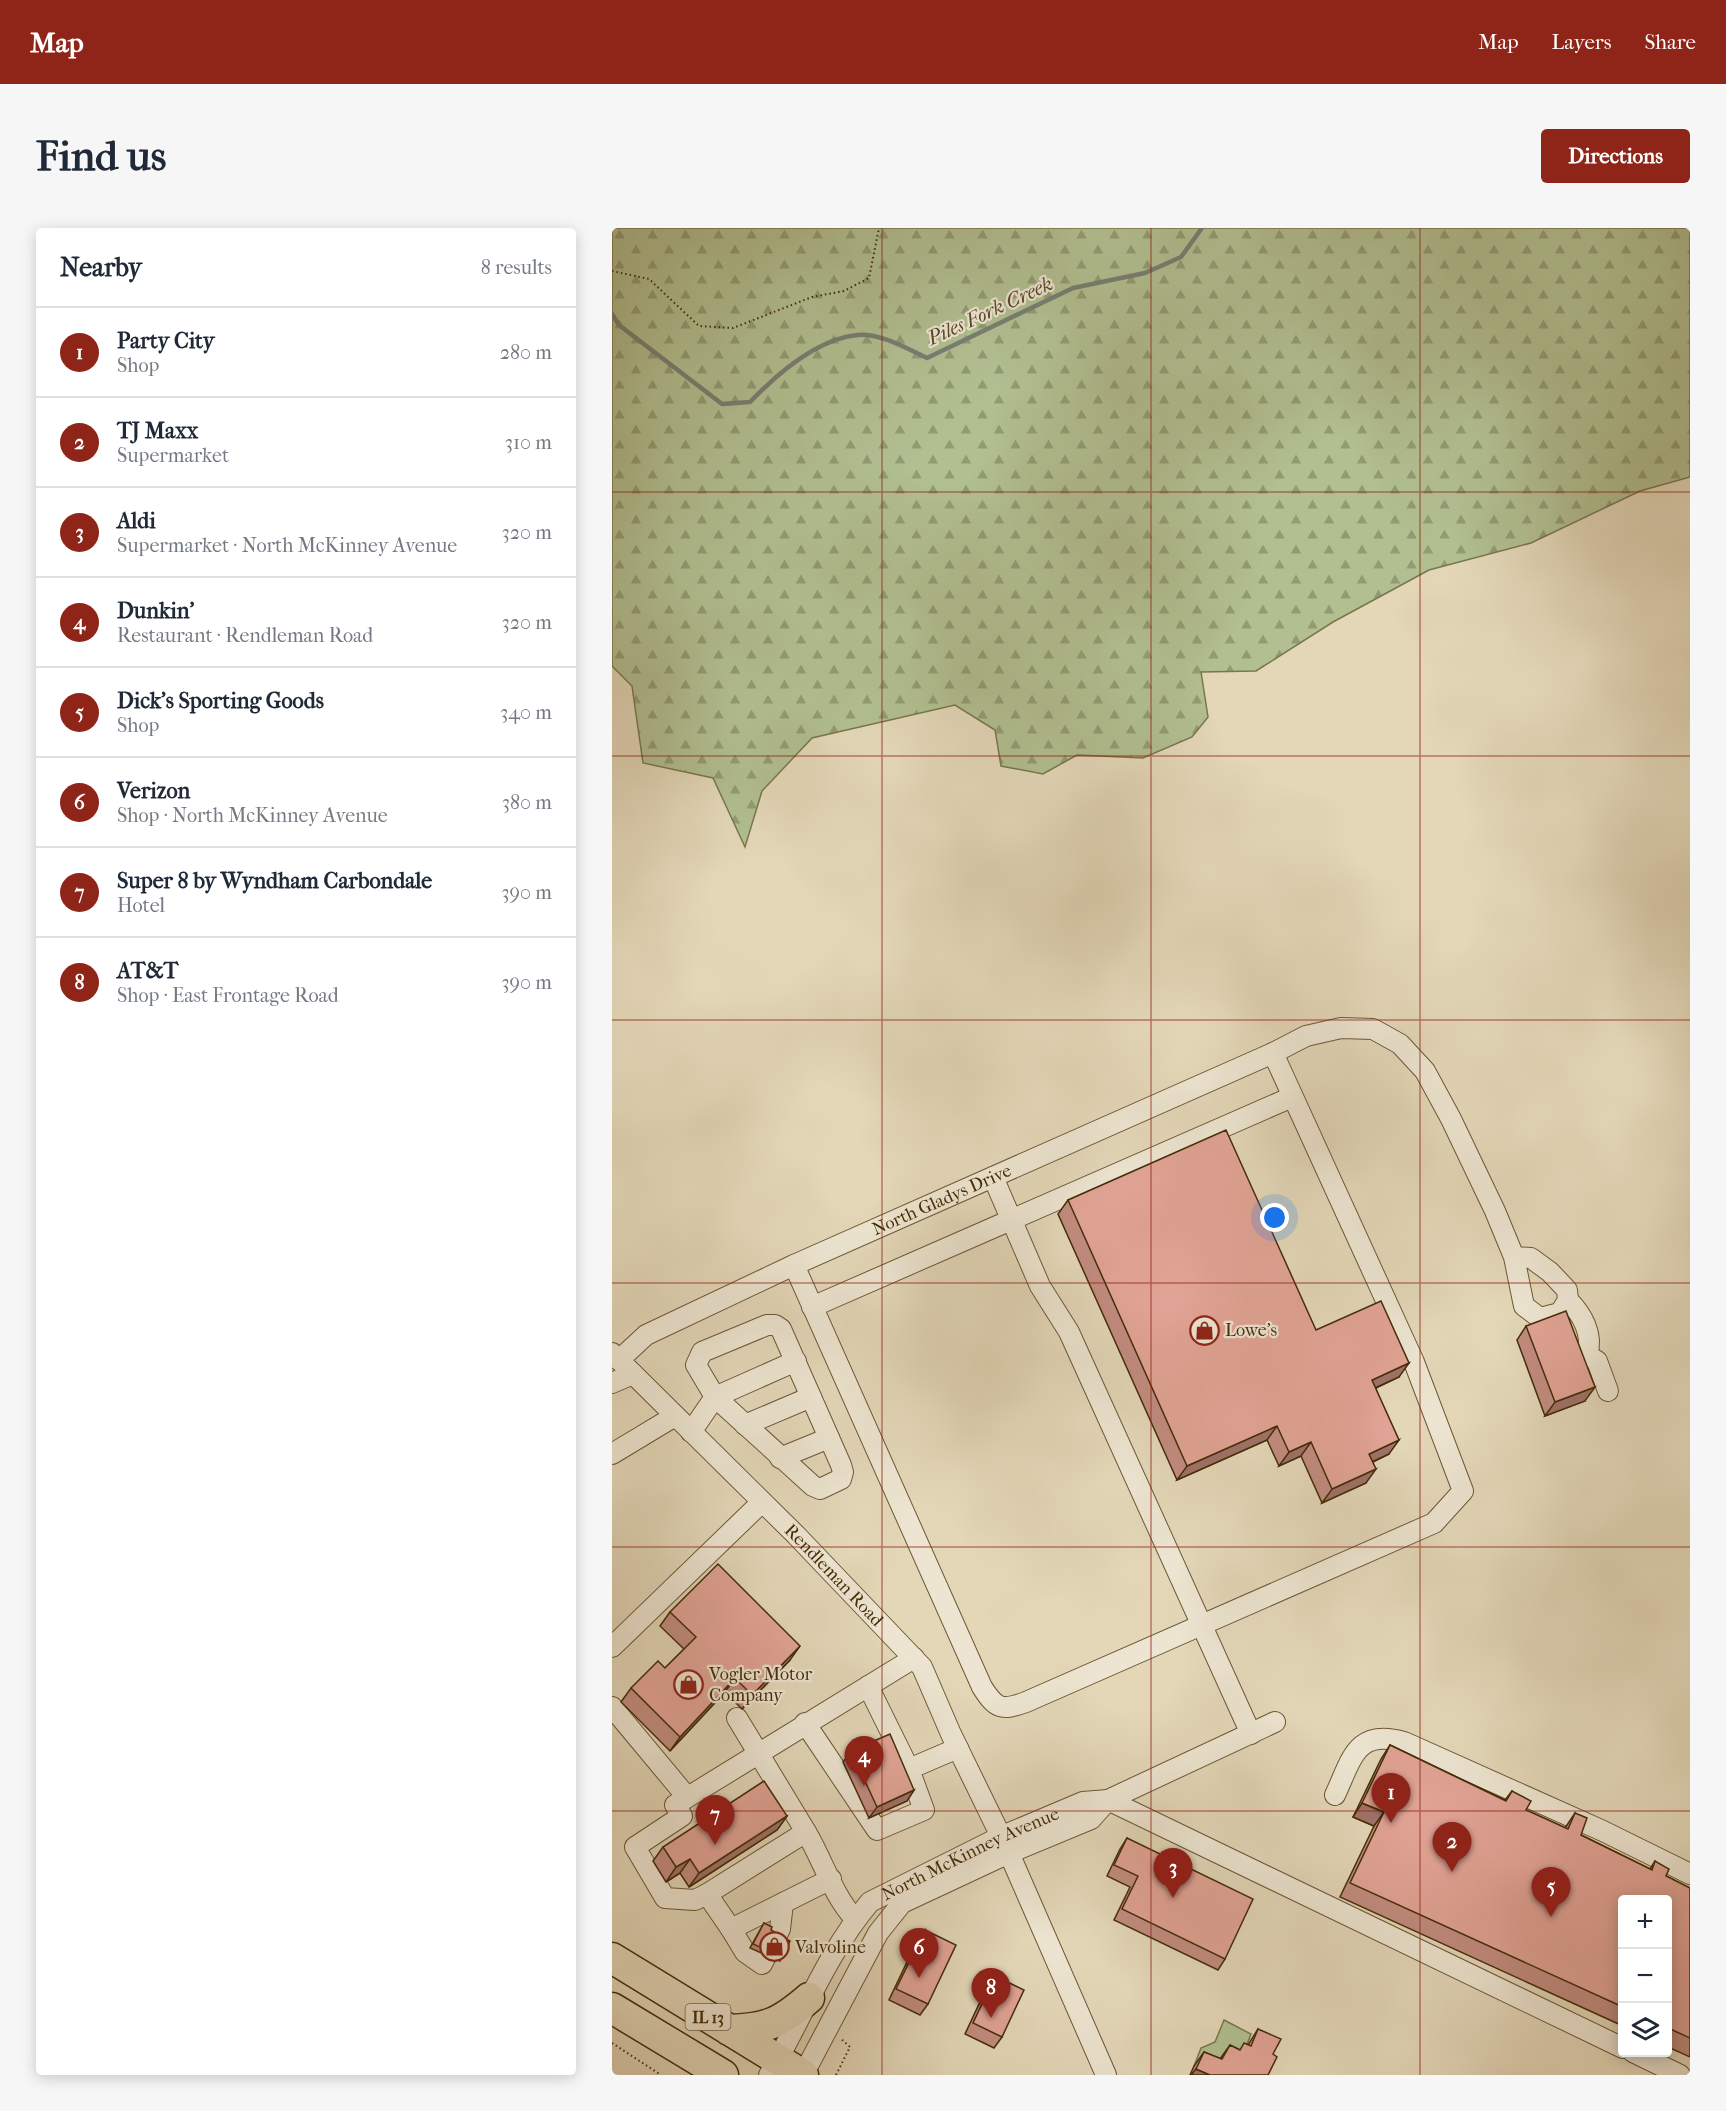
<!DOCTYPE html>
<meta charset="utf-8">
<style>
:root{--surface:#fff;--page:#f6f6f7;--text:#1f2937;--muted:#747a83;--line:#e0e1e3;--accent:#8f2418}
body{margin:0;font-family:"IM FELL French Canon",serif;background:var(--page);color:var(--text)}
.controls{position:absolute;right:18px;bottom:18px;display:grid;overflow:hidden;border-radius:6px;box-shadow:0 3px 15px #0003}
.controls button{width:54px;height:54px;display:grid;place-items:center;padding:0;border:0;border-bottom:2px solid var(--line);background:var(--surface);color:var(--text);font:30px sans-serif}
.you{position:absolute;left:663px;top:990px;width:21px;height:21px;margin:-15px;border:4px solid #fff;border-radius:50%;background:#1a73e8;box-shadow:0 0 0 9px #1a73e833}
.badge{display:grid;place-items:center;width:39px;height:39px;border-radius:50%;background:var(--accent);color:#fff;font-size:20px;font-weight:700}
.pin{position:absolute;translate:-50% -50px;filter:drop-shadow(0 2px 3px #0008)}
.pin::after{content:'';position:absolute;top:32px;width:21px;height:18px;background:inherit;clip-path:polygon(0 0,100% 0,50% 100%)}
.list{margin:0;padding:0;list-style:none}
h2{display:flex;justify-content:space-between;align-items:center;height:78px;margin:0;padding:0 24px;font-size:26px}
h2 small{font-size:20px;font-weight:400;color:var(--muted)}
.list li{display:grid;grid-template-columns:39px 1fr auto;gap:18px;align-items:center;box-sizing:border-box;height:90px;padding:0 24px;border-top:2px solid var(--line)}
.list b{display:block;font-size:22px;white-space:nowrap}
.list p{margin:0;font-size:20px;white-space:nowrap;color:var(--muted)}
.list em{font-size:20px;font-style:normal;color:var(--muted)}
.icon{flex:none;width:33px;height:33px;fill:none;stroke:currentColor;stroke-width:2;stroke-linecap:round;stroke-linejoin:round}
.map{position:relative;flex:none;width:1078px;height:1847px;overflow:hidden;border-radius:6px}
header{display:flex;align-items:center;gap:36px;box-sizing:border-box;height:84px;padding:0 30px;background:var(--accent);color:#fff}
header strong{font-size:28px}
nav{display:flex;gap:33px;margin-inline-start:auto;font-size:21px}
.intro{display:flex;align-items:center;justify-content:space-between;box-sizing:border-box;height:144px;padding:0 36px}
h1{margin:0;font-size:42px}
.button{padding:15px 27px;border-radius:6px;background:var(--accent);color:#fff;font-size:21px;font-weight:700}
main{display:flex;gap:36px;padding:0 36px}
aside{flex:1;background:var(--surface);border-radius:6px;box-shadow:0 3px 15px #0003}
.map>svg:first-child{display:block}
</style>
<header>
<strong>Map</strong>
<nav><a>Map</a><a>Layers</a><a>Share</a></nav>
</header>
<div class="intro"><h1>Find us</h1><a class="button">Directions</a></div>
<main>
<aside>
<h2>Nearby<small>8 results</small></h2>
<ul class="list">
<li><span class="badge">1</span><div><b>Party City</b><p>Shop</p></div><em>280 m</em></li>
<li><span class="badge">2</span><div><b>TJ Maxx</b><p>Supermarket</p></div><em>310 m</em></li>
<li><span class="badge">3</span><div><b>Aldi</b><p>Supermarket · North McKinney Avenue</p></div><em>320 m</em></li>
<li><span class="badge">4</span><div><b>Dunkin'</b><p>Restaurant · Rendleman Road</p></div><em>320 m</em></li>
<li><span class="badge">5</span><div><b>Dick's Sporting Goods</b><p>Shop</p></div><em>340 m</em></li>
<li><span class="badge">6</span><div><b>Verizon</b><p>Shop · North McKinney Avenue</p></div><em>380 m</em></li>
<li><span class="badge">7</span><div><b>Super 8 by Wyndham Carbondale</b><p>Hotel</p></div><em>390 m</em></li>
<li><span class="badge">8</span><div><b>AT&amp;T</b><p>Shop · East Frontage Road</p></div><em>390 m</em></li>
</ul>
</aside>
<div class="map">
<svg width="1078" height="1847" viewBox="0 0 1078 1847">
<defs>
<pattern id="forest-firs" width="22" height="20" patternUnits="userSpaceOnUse" patternTransform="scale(1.5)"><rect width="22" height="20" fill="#b1bf91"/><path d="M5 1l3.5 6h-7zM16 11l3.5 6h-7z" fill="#929b74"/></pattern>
</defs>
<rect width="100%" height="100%" fill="#e3d7b8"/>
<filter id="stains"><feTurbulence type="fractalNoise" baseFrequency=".00333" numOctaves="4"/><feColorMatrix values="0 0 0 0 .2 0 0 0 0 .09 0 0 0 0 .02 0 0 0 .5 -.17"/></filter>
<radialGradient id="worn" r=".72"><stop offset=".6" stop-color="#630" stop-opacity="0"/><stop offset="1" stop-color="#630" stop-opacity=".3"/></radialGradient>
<path fill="#b1bf91" stroke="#7a764c" stroke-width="1.5" d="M612 1792 639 1806 629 1832 582 1838 589 1820 603 1814Z"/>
<path fill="url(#forest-firs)" stroke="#7a764c" stroke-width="1.5" d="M0 0H1078V249L1028 263 919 315 817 342 721 394 644 443 589 444 596 489 580 509 531 530 465 527 431 546 389 538 383 502 343 477 200 510 150 563 133 619 101 550 31 535 20 458 0 438Z"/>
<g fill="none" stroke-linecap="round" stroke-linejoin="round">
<path stroke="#787f73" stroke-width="4.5" d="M0 86 7 97 110 176 138 174C165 146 204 111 245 107 266 104 296 121 315 130L461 60 533 45 569 29 590 0"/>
<defs>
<g id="minor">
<path d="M381 949 428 1058 457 1104 639 1506"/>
<path d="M182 1037 370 1459C384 1481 389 1483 414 1474L822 1295 851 1263 802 1134 661 825"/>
<path d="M956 1072C970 1086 982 1107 975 1127L958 1133"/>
<path d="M200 1079 680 869"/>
<path id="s1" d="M0 1125 184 1307 310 1439 339 1506 397 1625 494 1847"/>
<path d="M975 1127 985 1133 996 1163"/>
<path id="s2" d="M7 1132 34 1107 182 1037 661 825 694 808 729 800 761 801 788 816 813 843 839 891 883 983 902 1029 912 1078 928 1090 948 1085 956 1072 955 1062 938 1044 919 1030 902 1029"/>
<path d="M0 1155 21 1146"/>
<path d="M133 1197 199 1169"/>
<path d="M79 1204 103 1169 84 1137 90 1124 155 1097H163L169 1101 229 1237 231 1244 229 1251 208 1261 201 1258 103 1169 184 1133"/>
<path d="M0 1226 63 1188"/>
<path d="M168 1230 217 1210"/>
<path d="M0 1419 150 1274"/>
<path d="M256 1458 297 1541"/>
<path d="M0 1479 75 1569"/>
<path d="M125 1490 194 1604"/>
<path d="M193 1495 265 1602 312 1582 297 1541 346 1520"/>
<path d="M723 1567C740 1531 744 1500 792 1514L991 1603 1078 1646"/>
<path d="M496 1572 1011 1820"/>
<path d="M219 1651 119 1701 95 1666 194 1604C211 1632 221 1668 243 1691"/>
<path d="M95 1666 83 1672 53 1670 23 1619 70 1588 63 1577 302 1430"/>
<path d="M119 1701 133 1724 150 1736 168 1701 171 1675"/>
<path d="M1021 1824 1068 1847"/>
<path id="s3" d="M157 1847C191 1789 214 1726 258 1674L388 1609 471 1574 496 1572 663 1494"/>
<path d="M191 1847 266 1705 290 1675 397 1625 479 1591 496 1572"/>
</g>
<path id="highway" d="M0 1730 191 1847
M0 1780 111 1847
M117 1802C155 1801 168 1795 197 1770"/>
</defs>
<use href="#minor" stroke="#6c5734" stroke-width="22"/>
<use href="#highway" stroke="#442c08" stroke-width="33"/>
<path stroke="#442c08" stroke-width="2" stroke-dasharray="1.5 3" stroke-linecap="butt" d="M0 43 37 51 87 98 121 100 200 69 232 63 257 50 267 0
M0 1815 49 1847
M224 1847 238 1819 228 1810"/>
<use href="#minor" stroke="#ede5d1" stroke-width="20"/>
<use href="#highway" stroke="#e3d7b8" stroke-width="30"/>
</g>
<path fill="#c28c80" stroke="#442c08" stroke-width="1.5" d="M456 972 704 1102 787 1149 764 1160 777 1226 761 1234 754 1255 710 1275 689 1228 667 1238 655 1212 565 1252 446 986Z
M914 1098 973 1173 933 1188 905 1112Z
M58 1384 178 1432 130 1481 113 1464 58 1523 9 1474 19 1460 53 1440 72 1421 48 1398Z
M778 1517 893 1572 900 1563 914 1582 953 1600 963 1585 969 1607 1038 1641 1043 1633 1054 1648 1078 1660V1829L1056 1819V1671H1011V1798L728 1669 762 1598 741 1589 769 1531Z
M239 1523 302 1562 295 1573 257 1590 231 1534Z
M175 1588 165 1602 77 1659 68 1645 54 1654 41 1633 51 1619Z
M515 1610 613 1731 606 1742 502 1692 518 1659 495 1648 508 1621Z
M152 1695 159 1702 170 1729 168 1733 138 1720Z
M313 1702 316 1776 308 1787 277 1772 305 1713Z
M383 1748 390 1809 382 1820 353 1806 375 1759Z
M646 1801 661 1826 656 1847H657H578L582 1838 592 1824 608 1831 618 1817 628 1822 636 1817Z"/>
<path fill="#9e7268" stroke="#442c08" stroke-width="1.5" d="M797 1135 787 1149 750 1166 760 1152Z
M983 1159 973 1173 933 1188 943 1174Z
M665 1198 655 1212 565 1252 575 1238Z
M787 1212 777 1226 747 1240 757 1226Z
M699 1214 689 1228 667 1238 677 1224Z
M764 1241 754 1255 710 1275 720 1261Z
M188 1418 178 1432 130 1481 140 1467Z
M123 1450 113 1464 58 1523 68 1509Z
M302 1562 295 1573 257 1590 265 1579Z
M750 1575 772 1584 762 1598 741 1589Z
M175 1588 165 1602 77 1659 87 1645Z
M78 1631 68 1645 54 1654 64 1639Z
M584 1841 598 1847H579Z"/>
<path fill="#e1a395" stroke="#442c08" stroke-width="1.5" d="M614 902 704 1102 769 1073 797 1135 760 1152 787 1212 757 1226 764 1241 720 1261 699 1214 677 1224 665 1198 575 1238 456 972Z
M954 1083 983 1159 943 1174 914 1098Z
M106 1336 188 1418 140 1467 123 1450 68 1509 19 1460 46 1433 53 1440 84 1409 58 1384Z
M278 1506 302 1562 265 1579 239 1523Z
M778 1517 894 1573 900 1563 919 1573 914 1582 956 1601 963 1585 975 1590 969 1607 1040 1642 1043 1633 1057 1641 1054 1648 1078 1660V1810L1056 1800V1671H1011V1779L738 1655 772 1584 750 1575Z
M152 1553 175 1588 87 1645 78 1631 64 1639 51 1619Z
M515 1610 641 1671 613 1731 510 1681 526 1648 502 1637Z
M152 1695 160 1699 159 1702 178 1713 170 1729 141 1716Z
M313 1702 344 1717 316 1776 284 1761Z
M383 1748 412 1762 390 1809 361 1795Z
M646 1801 669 1811 661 1826 665 1829 656 1847H657H598L584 1841 592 1824 610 1831 618 1817 628 1822 632 1815 639 1818Z"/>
<path fill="none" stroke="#8f2418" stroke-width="1.5" stroke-opacity="0.55" d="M270 0V1847M539 0V1847M808 0V1847M0 264H1078M0 528H1078M0 792H1078M0 1055H1078M0 1319H1078M0 1583H1078"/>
<defs>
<symbol id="shop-ring" viewBox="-11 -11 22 22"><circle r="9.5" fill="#ede5d1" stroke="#8f2418" stroke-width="1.5"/><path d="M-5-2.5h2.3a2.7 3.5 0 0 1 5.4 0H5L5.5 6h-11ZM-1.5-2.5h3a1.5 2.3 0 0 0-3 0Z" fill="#8f2418"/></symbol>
</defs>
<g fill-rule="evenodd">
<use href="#shop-ring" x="576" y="1086" width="33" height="33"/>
<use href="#shop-ring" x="60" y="1440" width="33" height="33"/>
<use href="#shop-ring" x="146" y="1702" width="33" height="33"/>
</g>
<g text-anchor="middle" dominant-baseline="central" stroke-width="4.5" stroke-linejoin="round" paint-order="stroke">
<rect fill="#ede5d1" stroke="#776444" stroke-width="1.5" x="73.5" y="1776" width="45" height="26" rx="4.5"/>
<g font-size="16" font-weight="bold" fill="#442c08">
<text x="96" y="1789">IL 13</text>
</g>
<g font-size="18" fill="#442c08" stroke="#ede5d1">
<text stroke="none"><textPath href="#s2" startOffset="362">North Gladys Drive</textPath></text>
<text stroke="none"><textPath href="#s1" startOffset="314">Rendleman Road</textPath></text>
<text stroke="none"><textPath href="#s3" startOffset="312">North McKinney Avenue</textPath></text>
</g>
<g font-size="18" fill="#442c08" stroke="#ede5d1" text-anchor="start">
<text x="613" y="1102">Lowe's</text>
<text x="97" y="1446">Vogler Motor<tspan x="97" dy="21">Company</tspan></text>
<text x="183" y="1719">Valvoline</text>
</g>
<g font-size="20" font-style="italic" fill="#55482c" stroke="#ede5d1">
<text transform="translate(378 83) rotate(-25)">Piles Fork Creek</text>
</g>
</g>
<rect width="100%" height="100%" filter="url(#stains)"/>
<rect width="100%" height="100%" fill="url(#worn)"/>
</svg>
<div class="controls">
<button>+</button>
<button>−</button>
<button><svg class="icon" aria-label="layers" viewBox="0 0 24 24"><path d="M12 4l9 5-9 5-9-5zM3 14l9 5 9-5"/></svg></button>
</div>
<div class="you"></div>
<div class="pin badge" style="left:779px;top:1595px">1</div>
<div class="pin badge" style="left:840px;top:1644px">2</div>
<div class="pin badge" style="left:561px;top:1670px">3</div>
<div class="pin badge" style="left:252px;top:1558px">4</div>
<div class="pin badge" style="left:939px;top:1689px">5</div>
<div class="pin badge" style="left:307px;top:1750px">6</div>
<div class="pin badge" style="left:103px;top:1617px">7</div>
<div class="pin badge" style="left:379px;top:1790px">8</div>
</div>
</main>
